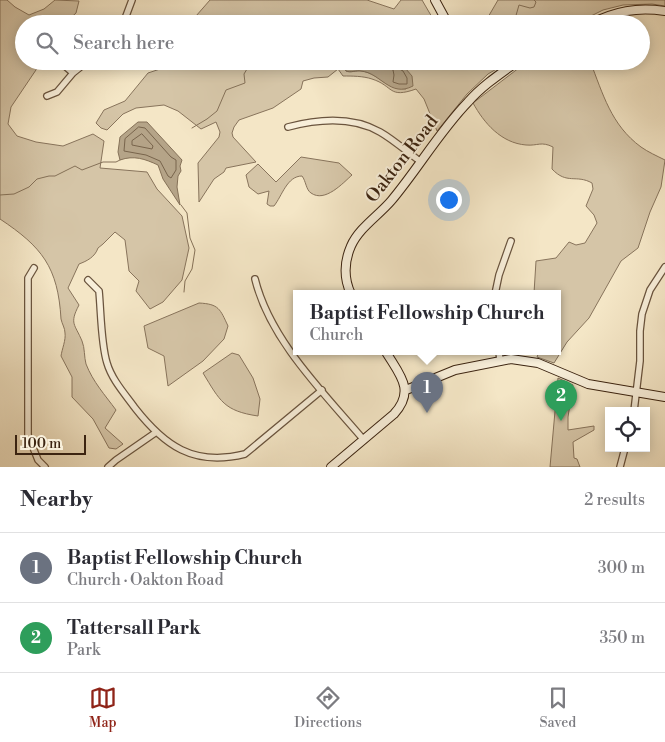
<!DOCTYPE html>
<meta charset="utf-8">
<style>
:root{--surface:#fff;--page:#f2f2f3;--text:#2b2b33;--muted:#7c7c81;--line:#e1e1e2;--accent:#8f2418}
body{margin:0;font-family:"Libre Bodoni",serif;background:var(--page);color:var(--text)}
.controls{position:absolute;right:15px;bottom:15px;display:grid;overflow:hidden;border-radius:0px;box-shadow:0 2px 12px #0003}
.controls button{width:45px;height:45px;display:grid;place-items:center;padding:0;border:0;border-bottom:1px solid var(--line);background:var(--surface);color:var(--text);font:25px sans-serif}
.scale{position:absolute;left:15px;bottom:12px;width:71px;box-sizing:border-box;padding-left:5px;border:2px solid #3c2411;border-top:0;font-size:14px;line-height:18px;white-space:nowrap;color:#3c2411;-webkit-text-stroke:4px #f8efda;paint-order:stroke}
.you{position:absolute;left:448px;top:199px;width:18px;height:18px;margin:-12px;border:4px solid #fff;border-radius:50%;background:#1a73e8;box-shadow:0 0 0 8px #1a73e833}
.badge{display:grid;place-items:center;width:32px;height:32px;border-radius:50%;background:var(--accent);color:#fff;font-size:16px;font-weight:700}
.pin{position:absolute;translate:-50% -41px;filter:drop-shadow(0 1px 2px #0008)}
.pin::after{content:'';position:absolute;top:26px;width:18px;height:15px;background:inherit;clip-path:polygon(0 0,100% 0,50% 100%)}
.popup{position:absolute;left:293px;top:290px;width:268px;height:65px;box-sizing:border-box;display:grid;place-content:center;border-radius:0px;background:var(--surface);filter:drop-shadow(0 1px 4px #0005);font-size:16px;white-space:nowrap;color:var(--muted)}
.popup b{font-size:19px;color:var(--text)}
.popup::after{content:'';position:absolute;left:50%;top:100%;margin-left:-10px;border:10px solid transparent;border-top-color:var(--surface)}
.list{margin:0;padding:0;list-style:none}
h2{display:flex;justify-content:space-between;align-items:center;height:65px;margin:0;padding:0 20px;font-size:21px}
h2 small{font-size:16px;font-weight:400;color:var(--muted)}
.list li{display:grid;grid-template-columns:32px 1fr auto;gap:15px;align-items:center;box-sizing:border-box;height:70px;padding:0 20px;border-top:1px solid var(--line)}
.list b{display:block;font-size:19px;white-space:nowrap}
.list p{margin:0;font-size:16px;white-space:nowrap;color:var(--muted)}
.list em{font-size:16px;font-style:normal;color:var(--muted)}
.icon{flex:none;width:28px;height:28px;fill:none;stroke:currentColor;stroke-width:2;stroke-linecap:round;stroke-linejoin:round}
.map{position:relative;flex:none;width:665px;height:467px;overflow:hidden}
.search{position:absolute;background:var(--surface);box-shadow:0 2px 12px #0003;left:15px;right:15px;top:15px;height:55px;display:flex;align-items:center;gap:12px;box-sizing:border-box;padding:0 18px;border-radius:28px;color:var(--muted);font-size:19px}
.sheet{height:205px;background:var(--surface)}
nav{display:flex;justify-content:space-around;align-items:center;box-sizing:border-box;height:70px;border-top:1px solid var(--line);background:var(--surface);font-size:14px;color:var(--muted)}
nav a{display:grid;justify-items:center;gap:2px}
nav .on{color:var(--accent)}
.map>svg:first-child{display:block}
</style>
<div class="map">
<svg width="665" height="467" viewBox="0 0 665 467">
<rect width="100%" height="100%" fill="#f4e6c6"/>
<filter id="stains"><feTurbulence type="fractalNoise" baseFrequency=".004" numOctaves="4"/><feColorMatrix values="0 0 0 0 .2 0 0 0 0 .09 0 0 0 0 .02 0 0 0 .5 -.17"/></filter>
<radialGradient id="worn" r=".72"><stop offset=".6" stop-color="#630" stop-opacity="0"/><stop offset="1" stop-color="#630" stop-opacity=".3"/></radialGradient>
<path fill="#d5c5a7" stroke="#88745c" d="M0 0H7L15 7 29 15 44 9 55 0 79 1 76 13 64 24H24V61H42L11 107 8 124 17 136 36 142 63 146 93 134 104 141 100 168 147 172 157 189 182 216 189 248 182 280 163 302 150 309 136 291 139 281 129 271 125 240 115 232 103 244 98 248C95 257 87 261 79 264L68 288 79 305C69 324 75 324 82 341 85 348 84 357 86 364 93 382 105 395 116 410L105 428 123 444 116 449 109 448 93 419 72 397V377L61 356C62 349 66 340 65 333 65 328 62 324 61 319 58 267 42 247 0 219Z
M210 0H367L394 9 401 0H422L436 24H189Z
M498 0H665V6L652 4 623 5 603 10 575 24H484Z
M175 61H353L345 69 346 71C352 73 356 70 362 71 378 73 386 90 406 89V67L399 61H510L488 74 467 94 437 131 424 99 416 89C388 99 394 86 372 79 363 76 352 76 343 76L338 69 328 77 314 78 303 81 301 89 273 108 239 120 234 127 232 133 233 137 256 162 226 168 224 172 214 179 199 202 198 163 219 137 220 132 216 122 201 129 178 111 164 105 136 108 123 114 107 130 101 128 96 123 104 110 125 101 148 73 175 64Z
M528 61H590C603 94 611 125 641 147 648 152 657 156 665 160L661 187 650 212 638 248 621 261 589 318 567 342 554 363 537 357 539 352H557V294L534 293 536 261 556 258 569 242 576 245 585 243 597 223 594 215 586 206 593 189 592 183C576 174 567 185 552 169L553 147C541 141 538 146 526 145 501 143 484 123 473 103Z
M301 157 339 163 352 175C343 183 325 203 311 193 306 190 306 181 302 176 287 176 282 196 274 206H270L267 204 269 191 258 194 249 187 246 175 258 164 276 182Z
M199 303C219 304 220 309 228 326L224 339 203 361 168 386 164 356 148 348 144 326Z
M232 353 239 355 253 378 260 399 258 416C224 411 220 401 203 373Z
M558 378 573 385 568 417V430L594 426V430L573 442 574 458 577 459 580 467H550Z"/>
<path fill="#b5a488" stroke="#857158" d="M353 61H399L412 76 413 86C390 98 381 73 361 71 356 70 351 73 346 71L345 69Z
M138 122H147L182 160 180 166 181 171 178 176 177 187 180 205 163 179 158 165C145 159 134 155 120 160L118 152 120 137Z"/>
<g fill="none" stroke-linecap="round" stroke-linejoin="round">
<path stroke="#78644c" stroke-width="1" d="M356 61 357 65 370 68 376 63 381 62 393 70 394 75 393 82 399 84H407V78L403 71 396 67 395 61
M139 127 145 128 171 157 176 160V170L171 178 168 176 160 161 146 155 124 151 125 139Z
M142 134 153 146 152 149 132 145V141Z"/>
<path stroke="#857158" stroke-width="1" d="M286 24 290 18 296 16 300 18 303 24
M502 24 505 19 510 22 515 19 519 5 530 8 534 7 536 2 534 0
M482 61H495
M192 128 207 119 217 111 226 90 245 83 244 74 247 69 261 61
M0 195 14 194 29 187 37 179 49 176H55L75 166 82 170 103 162H116L120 160
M181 205 187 213 190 238 195 250 192 269 185 281 184 292"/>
<defs>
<path id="street" d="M123 24 132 0
M59 61 73 73
M47 96 57 92 73 73 88 61
M288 127C318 119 352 116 380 132 394 140 407 152 421 162
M34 268 28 278V435L38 460 45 467
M255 279C270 340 323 392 363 439
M88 280 99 291C101 312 101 344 107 363 112 380 125 394 135 408 164 445 193 467 245 454L322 390
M495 294 499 275 511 241
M499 352 500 360
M634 411 640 361V331L642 314 650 290 665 267
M108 467 116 460 155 433
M620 467 625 448"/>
<path id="secondary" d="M435 0 448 24
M590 24C615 11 637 7 665 11
M351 294C344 279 344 262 351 246 359 228 378 216 391 201 418 169 439 132 468 102 482 86 500 74 518 61
M406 390 455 370 511 359 538 363 588 384 665 397
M331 467 394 414C416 390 399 374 386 352"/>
</defs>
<use href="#street" stroke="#6a543e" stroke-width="8"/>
<use href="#secondary" stroke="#3c2411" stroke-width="10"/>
<use href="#street" stroke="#f8efda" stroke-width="5.5"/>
<use href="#secondary" stroke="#f8efda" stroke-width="8"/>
</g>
<g text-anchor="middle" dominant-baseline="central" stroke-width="4" stroke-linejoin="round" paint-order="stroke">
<g font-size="18" fill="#3c2411" stroke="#f8efda">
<text transform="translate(402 159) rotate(-52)">Oakton Road</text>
</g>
</g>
<rect width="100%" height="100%" filter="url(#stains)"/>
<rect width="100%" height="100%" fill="url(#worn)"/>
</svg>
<div class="controls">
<button><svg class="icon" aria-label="locate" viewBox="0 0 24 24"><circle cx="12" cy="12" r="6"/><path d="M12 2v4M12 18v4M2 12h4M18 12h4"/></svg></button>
</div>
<div class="scale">100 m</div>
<div class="you"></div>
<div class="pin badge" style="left:427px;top:413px;background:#6b7280">1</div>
<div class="popup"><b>Baptist Fellowship Church</b>Church</div>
<div class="pin badge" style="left:561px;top:421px;background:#2e9e5b">2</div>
<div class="search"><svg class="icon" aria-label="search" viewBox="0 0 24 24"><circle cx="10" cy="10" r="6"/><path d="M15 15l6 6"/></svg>Search here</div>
</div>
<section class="sheet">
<h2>Nearby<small>2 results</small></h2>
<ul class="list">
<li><span class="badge" style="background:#6b7280">1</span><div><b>Baptist Fellowship Church</b><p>Church · Oakton Road</p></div><em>300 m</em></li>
<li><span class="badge" style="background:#2e9e5b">2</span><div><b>Tattersall Park</b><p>Park</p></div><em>350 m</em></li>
</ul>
</section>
<nav>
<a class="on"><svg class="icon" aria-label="map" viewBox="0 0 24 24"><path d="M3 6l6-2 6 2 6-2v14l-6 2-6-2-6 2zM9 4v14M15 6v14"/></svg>Map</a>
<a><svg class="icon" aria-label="directions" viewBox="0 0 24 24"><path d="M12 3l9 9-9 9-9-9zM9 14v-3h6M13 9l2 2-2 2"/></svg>Directions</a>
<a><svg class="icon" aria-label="saved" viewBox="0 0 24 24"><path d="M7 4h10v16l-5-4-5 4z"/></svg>Saved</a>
</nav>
